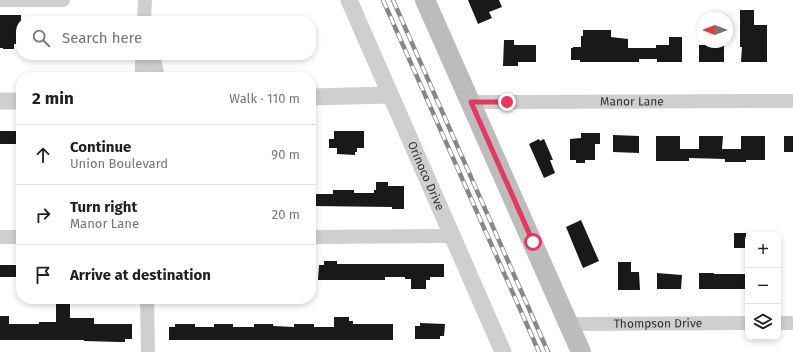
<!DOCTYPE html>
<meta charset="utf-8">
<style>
:root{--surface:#fff;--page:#f2f2f2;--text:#202124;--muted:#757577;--line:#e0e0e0}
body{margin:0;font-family:"Fira Sans",sans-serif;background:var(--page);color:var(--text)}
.controls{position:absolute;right:12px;bottom:12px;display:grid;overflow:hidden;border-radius:8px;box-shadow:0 2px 6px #0003}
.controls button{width:36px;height:36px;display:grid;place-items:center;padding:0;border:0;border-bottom:1px solid var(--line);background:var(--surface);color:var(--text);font:20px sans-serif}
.compass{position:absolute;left:697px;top:12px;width:36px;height:36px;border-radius:50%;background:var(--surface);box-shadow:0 2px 6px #0003;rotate:270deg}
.stop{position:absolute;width:12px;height:12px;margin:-9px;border:3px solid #e73761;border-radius:50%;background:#fff}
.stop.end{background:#e73761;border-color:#fff;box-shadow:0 1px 4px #0008}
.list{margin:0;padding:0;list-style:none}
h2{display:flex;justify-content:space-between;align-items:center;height:52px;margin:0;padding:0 16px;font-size:17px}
h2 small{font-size:13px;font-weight:400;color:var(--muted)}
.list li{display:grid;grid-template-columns:26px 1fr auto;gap:12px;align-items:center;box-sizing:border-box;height:60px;padding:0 16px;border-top:1px solid var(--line)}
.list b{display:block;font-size:15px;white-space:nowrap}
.list p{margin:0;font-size:13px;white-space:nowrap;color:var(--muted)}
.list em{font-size:13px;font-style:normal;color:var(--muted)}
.icon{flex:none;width:22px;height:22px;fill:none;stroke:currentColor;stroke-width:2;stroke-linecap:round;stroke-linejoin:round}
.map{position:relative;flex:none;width:793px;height:352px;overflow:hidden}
.search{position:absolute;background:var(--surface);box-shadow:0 2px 6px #0003;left:16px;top:16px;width:300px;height:44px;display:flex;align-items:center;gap:10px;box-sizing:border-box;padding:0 14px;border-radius:16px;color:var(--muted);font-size:15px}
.panel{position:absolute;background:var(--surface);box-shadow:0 2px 6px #0003;left:16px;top:72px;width:300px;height:232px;border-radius:16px}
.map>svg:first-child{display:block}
</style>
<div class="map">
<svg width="793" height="352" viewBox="0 0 793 352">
<rect width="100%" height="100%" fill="#fff"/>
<path fill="#191919" d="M468 0H499L502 7 489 12 492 18 478 24Z
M740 10H754V25H767V62H741L742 47H740Z
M0 15H21V44H14V49H3V48H0Z
M583 30H611V37L628 39V48H656V45H669V37H682V62H657V59H639V62H580V60H571V48H573V47H581V36H583Z
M504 40H514V45H536V62H518V66H503Z
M713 42H724V62H699V45H713Z
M0 131H21V144H0Z
M334 131H364V148H357V152H355V155L337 154V148H329V139H334Z
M581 133H600V144H595V160H585V163H576V160H570V139L581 138Z
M613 135 639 136V153L613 152Z
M656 136H680V149H699V136H723L722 149H741V136H765V160H746V162H725V159L689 158V161H656Z
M784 136H793V152H784Z
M539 139 540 141 544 139 553 160H550L555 173 544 178 529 144Z
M376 182H388V186H404V209H392V207L311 206V194H333V190H354V193H374V190H376Z
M581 220 599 261 583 268 566 227Z
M734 233H746V248H734Z
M324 261H337V264H444V277H430V280H426V289H411V279H405V277H385V280H318L319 265H324Z
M618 262H631V272H639L640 290H618Z
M0 265H21V277H0Z
M657 273 682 275 681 289H657Z
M699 273H714V274H748V289H699Z
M56 303 70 304V318H94V324H132V339H125V342H120L84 341V340H0V316H9V324H39V322H56Z
M334 317H349V321H353V324H393V340H169V327H175V324H195V327H214V324H233V327H254V324H273V326L294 327V324H314V327H334Z
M420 323 445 324 444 336H440V339H415V326H420Z"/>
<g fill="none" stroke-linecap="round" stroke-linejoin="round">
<g stroke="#cfcfcf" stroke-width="14">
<path d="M0 0H63"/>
<path d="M144 21 145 0"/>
<path d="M153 55 158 77"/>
<path d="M142 77V55"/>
<path id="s1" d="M471 102 793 101"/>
<path d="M0 237H21"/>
<path d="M311 237 453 236"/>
<path d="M147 299 148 352"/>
<path d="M778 323H793"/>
<path id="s2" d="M569 324 748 323"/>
</g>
<g stroke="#cfcfcf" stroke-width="17">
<path id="s3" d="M349 0 503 352"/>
<path d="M311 97 390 95"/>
<path d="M0 101H21"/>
</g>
<path stroke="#bcbcbc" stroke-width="20" d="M425 0 581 352"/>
<defs>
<path id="rail" d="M383 0 539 352
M393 0 548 352"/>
</defs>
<use href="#rail" stroke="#878787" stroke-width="4.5"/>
<use href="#rail" stroke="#fff" stroke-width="3" stroke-dasharray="9" stroke-linecap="butt"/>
</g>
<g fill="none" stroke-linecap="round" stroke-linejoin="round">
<path stroke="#e73761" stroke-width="5" d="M507 102H471L533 242"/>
</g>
<g text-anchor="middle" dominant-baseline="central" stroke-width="4" stroke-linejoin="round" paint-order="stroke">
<g font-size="12" fill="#323232" stroke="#fff">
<text stroke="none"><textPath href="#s1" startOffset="161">Manor Lane</textPath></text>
<text stroke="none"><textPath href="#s3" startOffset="192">Orinoco Drive</textPath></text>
<text stroke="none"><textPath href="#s2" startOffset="89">Thompson Drive</textPath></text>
</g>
</g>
</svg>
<div class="controls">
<button>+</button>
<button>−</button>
<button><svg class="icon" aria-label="layers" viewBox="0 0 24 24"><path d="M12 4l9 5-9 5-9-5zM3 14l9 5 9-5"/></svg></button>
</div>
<svg class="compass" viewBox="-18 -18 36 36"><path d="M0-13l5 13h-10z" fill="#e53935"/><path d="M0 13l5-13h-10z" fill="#757577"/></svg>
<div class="stop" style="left:533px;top:242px"></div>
<div class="stop end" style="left:507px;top:102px"></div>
<div class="search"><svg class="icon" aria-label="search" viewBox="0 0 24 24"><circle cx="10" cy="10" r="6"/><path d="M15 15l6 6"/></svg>Search here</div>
<section class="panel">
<h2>2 min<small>Walk · 110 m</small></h2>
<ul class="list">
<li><svg class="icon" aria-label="ahead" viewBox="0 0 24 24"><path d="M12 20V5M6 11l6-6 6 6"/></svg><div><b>Continue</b><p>Union Boulevard</p></div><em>90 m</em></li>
<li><svg class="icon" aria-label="right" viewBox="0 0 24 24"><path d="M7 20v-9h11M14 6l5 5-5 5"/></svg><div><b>Turn right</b><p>Manor Lane</p></div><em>20 m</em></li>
<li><svg class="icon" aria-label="arrive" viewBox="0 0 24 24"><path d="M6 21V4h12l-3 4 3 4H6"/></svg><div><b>Arrive at destination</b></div></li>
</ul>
</section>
</div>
